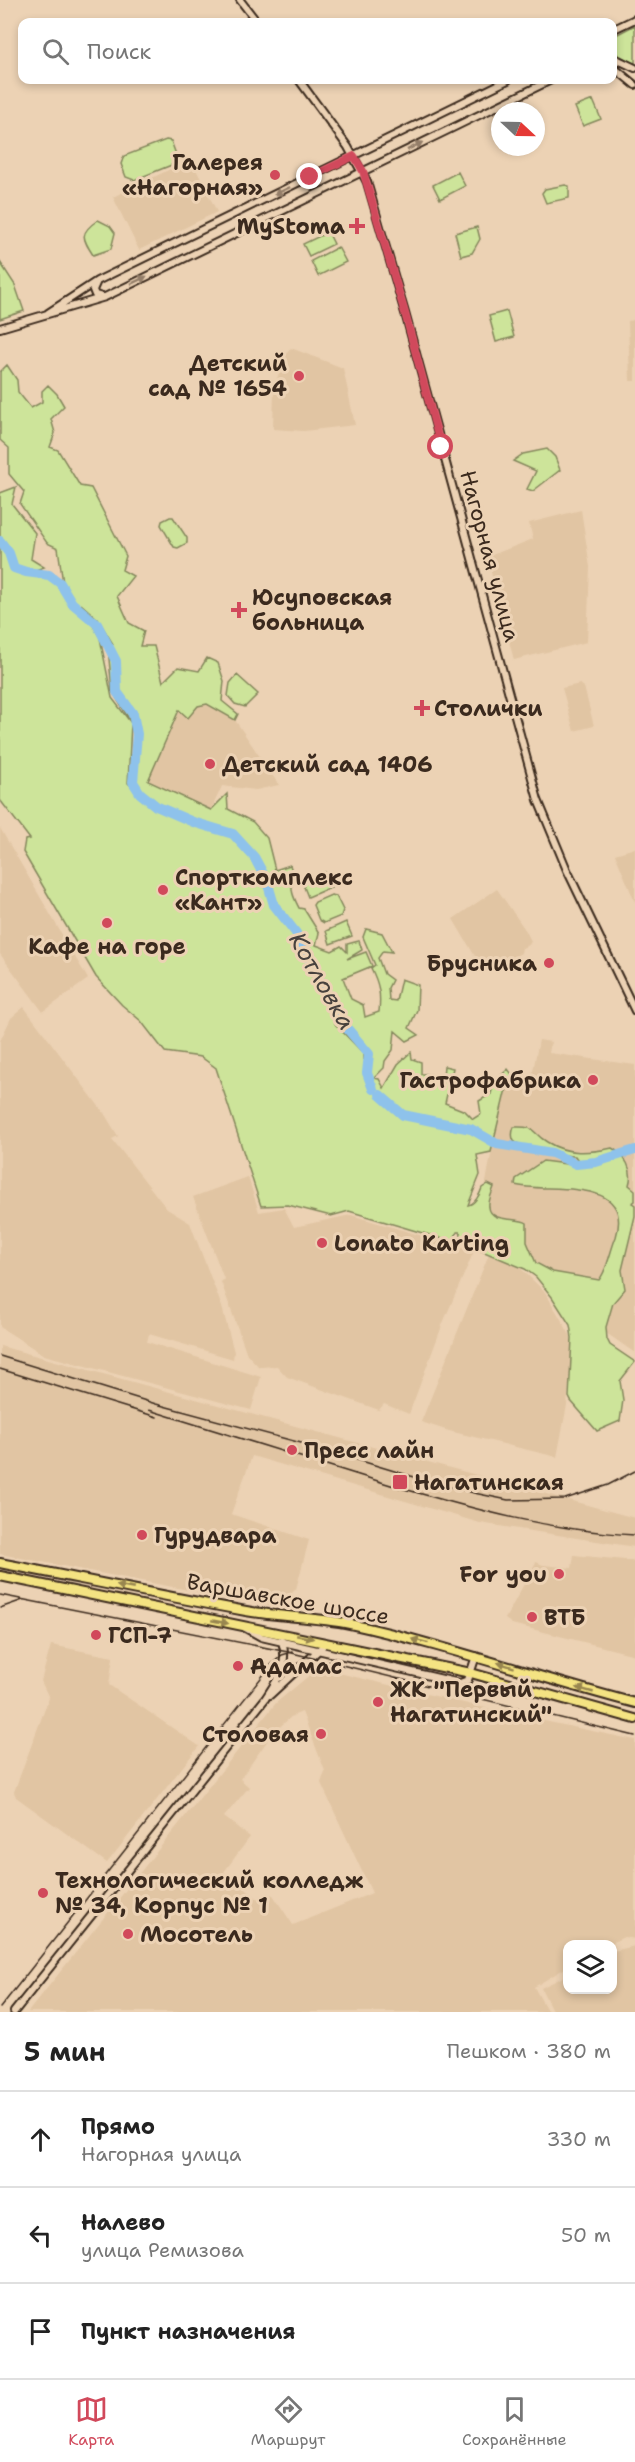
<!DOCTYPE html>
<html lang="ru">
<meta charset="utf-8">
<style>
:root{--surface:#fff;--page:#f2f2f2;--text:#222;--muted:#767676;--line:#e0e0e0;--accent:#d1495b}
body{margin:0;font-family:"Shantell Sans",sans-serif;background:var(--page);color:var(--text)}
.controls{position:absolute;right:18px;bottom:18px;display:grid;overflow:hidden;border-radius:12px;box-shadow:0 3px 9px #0003}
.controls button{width:54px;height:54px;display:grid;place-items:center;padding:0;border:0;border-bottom:2px solid var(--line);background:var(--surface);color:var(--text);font:30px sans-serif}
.compass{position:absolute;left:491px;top:102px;width:54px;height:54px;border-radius:50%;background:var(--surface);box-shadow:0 3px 9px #0003;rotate:112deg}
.stop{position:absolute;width:18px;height:18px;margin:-14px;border:4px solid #d1495b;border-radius:50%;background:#fff}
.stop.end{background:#d1495b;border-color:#fff;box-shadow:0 2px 6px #0008}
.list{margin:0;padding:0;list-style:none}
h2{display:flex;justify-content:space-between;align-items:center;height:78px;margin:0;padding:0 24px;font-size:26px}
h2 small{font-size:20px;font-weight:400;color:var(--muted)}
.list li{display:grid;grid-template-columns:39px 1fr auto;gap:18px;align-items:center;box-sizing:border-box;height:96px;padding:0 24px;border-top:2px solid var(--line)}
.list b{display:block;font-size:22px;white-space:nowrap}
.list p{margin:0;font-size:20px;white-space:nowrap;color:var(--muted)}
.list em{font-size:20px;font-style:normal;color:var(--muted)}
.icon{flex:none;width:33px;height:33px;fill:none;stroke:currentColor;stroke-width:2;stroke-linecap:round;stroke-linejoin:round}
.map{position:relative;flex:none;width:635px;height:2012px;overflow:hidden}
.search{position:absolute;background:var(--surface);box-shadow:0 3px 9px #0003;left:18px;right:18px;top:18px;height:66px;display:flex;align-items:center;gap:15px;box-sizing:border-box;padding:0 21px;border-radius:12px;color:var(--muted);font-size:22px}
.sheet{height:366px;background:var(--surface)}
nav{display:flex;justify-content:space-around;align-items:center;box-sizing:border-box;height:84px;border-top:2px solid var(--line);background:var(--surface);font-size:16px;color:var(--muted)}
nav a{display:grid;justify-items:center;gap:3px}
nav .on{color:var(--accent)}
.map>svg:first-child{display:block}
</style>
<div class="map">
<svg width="635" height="2012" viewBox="0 0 635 2012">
<rect width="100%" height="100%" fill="#ecd2b4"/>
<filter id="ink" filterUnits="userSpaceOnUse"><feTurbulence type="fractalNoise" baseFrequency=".0167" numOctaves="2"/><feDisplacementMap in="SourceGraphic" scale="12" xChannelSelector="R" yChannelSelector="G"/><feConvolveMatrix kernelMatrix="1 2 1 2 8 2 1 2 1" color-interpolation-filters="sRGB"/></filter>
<g filter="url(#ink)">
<path fill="#e1c5a3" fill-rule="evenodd" d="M191 159 217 212 139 250 113 197Z
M635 320V381H630L628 321Z
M291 348 343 368 355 425 304 431 273 429 274 390 283 358Z
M581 510 590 567 587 642 514 660 487 557 533 539 529 523Z
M580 684 584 687 594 726 574 731 562 688Z
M207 704 235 720 279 785 256 790 222 786 211 810 147 781 179 710Z
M0 828 88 979 43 1012 0 954Z
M635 848V902L615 854Z
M497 889 526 931 531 941 529 945 522 948 521 953 497 967 482 968 453 919Z
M24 1007 104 1113 118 1136 112 1139 167 1209 190 1223 222 1307 234 1352 233 1359 149 1334 147 1342 261 1377 251 1410 44 1355 0 1327V1041L11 1018Z
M539 1040 551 1042 549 1053 635 1065V1353L589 1321 481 1209 503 1090 533 1071Z
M248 1177 259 1212 284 1208 294 1227 351 1215 474 1251 443 1323 409 1414 384 1404 379 1410 287 1377 277 1366 259 1367 247 1354 221 1282 224 1279 193 1197Z
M489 1254 511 1259 545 1292 573 1340 567 1405 557 1457 449 1431 421 1422Z
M0 1346 635 1518V1547L480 1523 252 1456 231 1514 309 1540 296 1589 277 1607 0 1554Z
M574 1555 635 1561V1655L512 1624 505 1619 536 1562 543 1565 572 1568Z
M51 1645 113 1657 109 1685 199 1746 107 1863 16 1797 14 1792 49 1698 41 1681Z
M318 1668 506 1713 635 1740V1939L624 1937 609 1944H568L567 1967 534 1987 548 2012H28L276 1703ZM302 1712 325 1771 321 1783 372 1893 293 1925 273 1895 267 1894 258 1899 224 1872 250 1837 224 1817 249 1787 240 1779 273 1733 292 1716Z
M635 1946V2012H553L541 1988 567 1975 568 1990H612L613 1951Z"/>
<path fill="#cde49a" stroke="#84875c" stroke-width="1.5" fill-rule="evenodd" d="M635 25V64L613 52 612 37Z
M593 100 601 119 583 126 575 107Z
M166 140 171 141 178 160 174 164 134 180 126 177 121 164 124 156Z
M458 172 465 186 440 199 433 185Z
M565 185 569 186V198L546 203 542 193 545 189Z
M98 220 110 226 115 233 111 249 93 255C82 238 79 233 98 220Z
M477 227 480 239 472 253 461 256 455 233Z
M328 232 334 244 309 256 303 244Z
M338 247 346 262 318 276 311 261Z
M0 262 15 285 24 311 0 319Z
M507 311 514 337 496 342 489 316Z
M7 365 17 380 18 392 31 408 42 402V391L48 385 57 394 64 406 51 419 55 433 50 447 58 450 80 486 91 488 126 556 122 570 133 576 117 596 129 623 144 631 140 646H154L163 682 178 667 199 671 207 658 218 663 224 681 222 701 238 714 235 720 207 704 198 706 188 718 179 710 148 781 211 810 227 794 228 809 253 822 267 838 275 870 290 865 294 878C289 889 294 898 299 908L304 909 319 933 316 945 332 951 341 946 347 952V944L359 941 362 950 347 959 366 952 372 966 343 978 351 999 363 1005 365 1017 379 1012C381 994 379 984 371 968L375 965 363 937 366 929 382 933 392 952 383 951 378 958 384 974 392 980 388 988 389 1000 396 1001 401 979 418 985 417 1010 409 1028 419 1035 407 1041 395 1031 393 1050 385 1061 384 1068 374 1078 379 1079 384 1088 398 1064 411 1052 412 1059 421 1062V1074H430L442 1087 444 1066 453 1068 445 1103 465 1111 473 1119 481 1114 479 1101 491 1094 494 1082 508 1069 514 1077 505 1093 491 1152 477 1155 480 1175 468 1205C475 1204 480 1194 482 1188L488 1184 494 1187C492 1193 488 1201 489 1207 490 1223 518 1217 527 1223V1242L536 1263 553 1272 599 1280C608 1269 610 1251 616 1237 635 1174 545 1194 515 1185L516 1179 543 1161 582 1166 575 1156C565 1156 520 1147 514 1141 511 1136 512 1132 514 1127 538 1126 530 1132 547 1142 568 1155 589 1153 612 1148 625 1155 634 1170 629 1185L635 1190V1201L632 1203 635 1205V1216L622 1270 625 1289 613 1303 606 1327 607 1339 610 1345 635 1362 620 1381 623 1400 620 1421 597 1431 571 1401 569 1397 572 1338 570 1325 552 1297 536 1277 525 1269 465 1244 460 1232H457L453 1242 349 1211 331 1216 288 1205 261 1206 216 1068 201 1057 165 1052 141 1021 122 1005 96 977 23 852 25 840 30 839 0 800V493L16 487 12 504 35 533 31 559 44 567 35 570 63 583 58 548 47 543 20 504 24 492 9 474V448L0 440V372ZM81 604 98 619 113 644 108 648 112 691 131 722 135 735 132 751 133 788 128 783 131 723 112 698 100 638ZM310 971 328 1001H335L366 1055 364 1060V1054L336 1025Z
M547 449 555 457 560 470 533 491 527 489 536 471 513 461 523 454Z
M170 517H173L187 538V543L178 548 174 547 161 525 162 521Z
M237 675 258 694 245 707 235 704 228 696 230 683Z
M325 872 331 887 308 897 302 882Z
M331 895 336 896 343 910 341 916 324 923 319 920 313 905 315 902Z
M346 922 352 936 330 944 326 931Z"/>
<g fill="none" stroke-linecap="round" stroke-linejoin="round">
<path stroke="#8ec2eb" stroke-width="10" d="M0 541 9 553 14 568 26 572 49 575 60 583 72 603 97 624 116 661 117 692 133 714 137 734 133 782 140 793 156 806 193 822 233 834 254 857 267 881 274 905 296 933 339 1019 369 1054 367 1073 373 1089
M380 1095 403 1115 471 1129 497 1144 552 1153 576 1164 596 1162 635 1150"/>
<defs>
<path id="tertiary" d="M240 0 257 22
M612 30 635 19
M612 57 635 68
M612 66 635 85
M299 80 348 147 367 182 405 313 538 800 567 870 635 1011
M97 281 93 290 95 295 102 297
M48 313 97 281 508 80
M0 328 105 297 551 80
M245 1628 261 1637 460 1683 468 1680 476 1656
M270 1695 322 1647
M14 2012 265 1699C278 1679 289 1665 282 1641"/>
<path id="primary" d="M0 1563C82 1579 164 1596 246 1611 281 1617 315 1617 350 1624 446 1645 539 1678 635 1703
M0 1576 471 1673 635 1719"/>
</defs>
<use href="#tertiary" stroke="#3b2a1e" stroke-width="10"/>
<use href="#primary" stroke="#3b2a1e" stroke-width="12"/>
<use href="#tertiary" stroke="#ecd2b4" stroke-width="6"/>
<use href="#primary" stroke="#f4e382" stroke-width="8"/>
<path stroke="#3b2a1e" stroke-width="1.5" d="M0 1595 288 1652 635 1736
M0 1608 23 1600
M0 2008 272 1664 282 1655 292 1652"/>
<path stroke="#3b2a1e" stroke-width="1.5" d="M0 1356 156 1404 305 1444 411 1476 474 1493 508 1500 565 1499 608 1485 635 1471
M0 1369 157 1417
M149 1410C231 1435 312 1461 394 1486 473 1509 552 1531 635 1535"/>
</g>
<defs><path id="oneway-solid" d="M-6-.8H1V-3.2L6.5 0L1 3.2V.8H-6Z" transform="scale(1.5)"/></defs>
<g fill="#947e69">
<use href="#oneway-solid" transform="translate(415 146) rotate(-27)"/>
<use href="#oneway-solid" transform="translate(282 191) rotate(155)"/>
<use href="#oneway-solid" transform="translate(139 280) rotate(-26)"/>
</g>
<g fill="#988650">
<use href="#oneway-solid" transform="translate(125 1587) rotate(-169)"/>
<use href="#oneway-solid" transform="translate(220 1622) rotate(11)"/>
<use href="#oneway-solid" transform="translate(305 1637) rotate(11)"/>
<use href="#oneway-solid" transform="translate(420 1641) rotate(-166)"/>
<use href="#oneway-solid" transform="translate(506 1665) rotate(-163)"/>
<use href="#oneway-solid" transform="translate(585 1690) rotate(-164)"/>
</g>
</g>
<g fill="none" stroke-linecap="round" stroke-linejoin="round" filter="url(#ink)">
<path stroke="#d1495b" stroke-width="8" d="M310 177 354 156 363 171 405 313 441 447"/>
</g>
<g fill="#d1495b" stroke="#ecd2b4" stroke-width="2">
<circle cx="275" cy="175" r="6"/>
<path d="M354 217h6v6h6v6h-6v6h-6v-6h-6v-6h6z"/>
<circle cx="299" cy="376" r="6"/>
<path d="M236 601h6v6h6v6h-6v6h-6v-6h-6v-6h6z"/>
<path d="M419 699h6v6h6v6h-6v6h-6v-6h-6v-6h6z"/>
<circle cx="210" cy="764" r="6"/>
<circle cx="163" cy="890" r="6"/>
<circle cx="107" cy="923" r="6"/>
<circle cx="549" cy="963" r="6"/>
<circle cx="593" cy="1080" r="6"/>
<circle cx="322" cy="1243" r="6"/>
<circle cx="292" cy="1450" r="6"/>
<rect x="392" y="1474" width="16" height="16" rx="3"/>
<circle cx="142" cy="1535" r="6"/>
<circle cx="559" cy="1574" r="6"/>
<circle cx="532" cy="1617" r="6"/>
<circle cx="96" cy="1635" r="6"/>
<circle cx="238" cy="1666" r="6"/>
<circle cx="378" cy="1702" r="6"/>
<circle cx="321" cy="1734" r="6"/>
<circle cx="43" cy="1893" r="6"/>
<circle cx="128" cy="1934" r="6"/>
</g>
<g text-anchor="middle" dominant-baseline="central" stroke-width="6" stroke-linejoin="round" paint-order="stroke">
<g font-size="22" font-weight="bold" fill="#3b2a1e" stroke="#ecd2b4" text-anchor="start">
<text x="263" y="162" text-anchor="end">Галерея<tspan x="263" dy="25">«Нагорная»</tspan></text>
<text x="345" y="226" text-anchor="end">MyStoma</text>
<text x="287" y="363" text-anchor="end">Детский<tspan x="287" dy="25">сад № 1654</tspan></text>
<text x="252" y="597">Юсуповская<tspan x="252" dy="25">больница</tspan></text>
<text x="434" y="708">Столички</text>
<text x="222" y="764">Детский сад 1406</text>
<text x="175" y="877">Спорткомплекс<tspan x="175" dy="25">«Кант»</tspan></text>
<text x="107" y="946" text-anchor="middle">Кафе на горе</text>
<text x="537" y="963" text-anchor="end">Брусника</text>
<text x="581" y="1080" text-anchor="end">Гастрофабрика</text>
<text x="334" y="1243">Lonato Karting</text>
<text x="304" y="1450">Пресс лайн</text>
<text x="414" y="1482">Нагатинская</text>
<text x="154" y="1535">Гурудвара</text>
<text x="547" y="1574" text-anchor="end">For you</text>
<text x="544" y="1617">ВТБ</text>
<text x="108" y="1635">ГСП-7</text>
<text x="250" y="1666">Адамас</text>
<text x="390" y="1689">ЖК "Первый<tspan x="390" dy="25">Нагатинский"</tspan></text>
<text x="309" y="1734" text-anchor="end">Столовая</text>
<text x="55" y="1880">Технологический колледж<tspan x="55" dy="25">№ 34, Корпус № 1</tspan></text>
<text x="140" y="1934">Мосотель</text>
</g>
<g font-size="22" fill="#3b2a1e" stroke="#ecd2b4">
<text transform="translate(490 556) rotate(75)">Нагорная улица</text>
<text transform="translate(288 1599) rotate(10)">Варшавское шоссе</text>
</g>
<g font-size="24" font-style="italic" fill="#47413d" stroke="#ecd2b4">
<text transform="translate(322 981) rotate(60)">Котловка</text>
</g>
</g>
</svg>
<div class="controls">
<button><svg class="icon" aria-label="layers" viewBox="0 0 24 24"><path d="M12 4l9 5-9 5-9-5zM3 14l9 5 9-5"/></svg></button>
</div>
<svg class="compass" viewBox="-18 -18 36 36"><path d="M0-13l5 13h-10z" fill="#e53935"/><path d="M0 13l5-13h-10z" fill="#767676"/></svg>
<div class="stop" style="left:441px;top:447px"></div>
<div class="stop end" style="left:310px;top:177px"></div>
<div class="search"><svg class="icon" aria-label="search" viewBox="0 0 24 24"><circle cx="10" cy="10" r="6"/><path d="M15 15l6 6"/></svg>Поиск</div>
</div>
<section class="sheet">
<h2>5 мин<small>Пешком · 380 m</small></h2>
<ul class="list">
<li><svg class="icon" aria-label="ahead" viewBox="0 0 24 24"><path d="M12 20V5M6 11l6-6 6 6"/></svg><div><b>Прямо</b><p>Нагорная улица</p></div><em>330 m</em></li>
<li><svg class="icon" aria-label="left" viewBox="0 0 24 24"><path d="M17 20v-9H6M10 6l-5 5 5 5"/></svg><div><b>Налево</b><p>улица Ремизова</p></div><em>50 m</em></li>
<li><svg class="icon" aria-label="arrive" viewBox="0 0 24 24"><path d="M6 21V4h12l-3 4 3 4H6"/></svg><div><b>Пункт назначения</b></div></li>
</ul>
</section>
<nav>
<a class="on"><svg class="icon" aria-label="map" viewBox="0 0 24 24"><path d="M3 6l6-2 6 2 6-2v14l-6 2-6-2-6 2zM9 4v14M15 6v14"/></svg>Карта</a>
<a><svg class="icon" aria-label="directions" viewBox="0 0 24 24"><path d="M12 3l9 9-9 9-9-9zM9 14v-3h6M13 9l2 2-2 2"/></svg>Маршрут</a>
<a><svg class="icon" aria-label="saved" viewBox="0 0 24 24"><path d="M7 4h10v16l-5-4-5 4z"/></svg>Сохранённые</a>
</nav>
